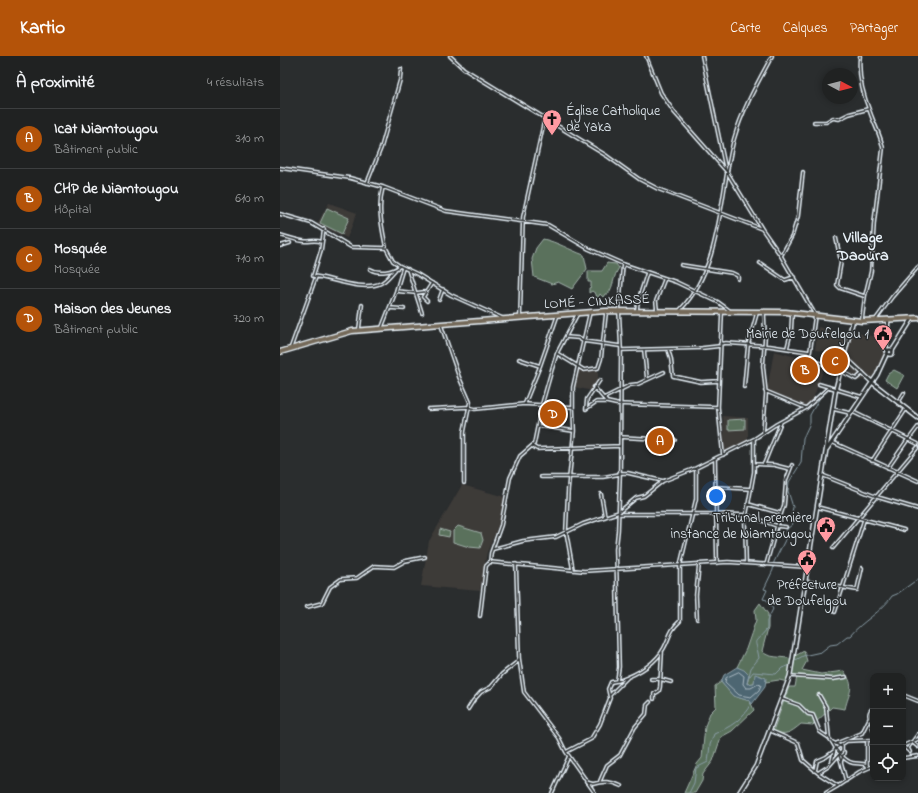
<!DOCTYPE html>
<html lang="fr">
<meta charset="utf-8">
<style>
:root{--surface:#202222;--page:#282a2a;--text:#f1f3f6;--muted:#a2a4a5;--line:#3d3f40;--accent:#b45309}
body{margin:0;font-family:"Indie Flower",sans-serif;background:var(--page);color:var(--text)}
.controls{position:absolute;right:12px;bottom:12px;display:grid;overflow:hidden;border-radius:8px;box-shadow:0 2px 6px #0003}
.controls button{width:36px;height:36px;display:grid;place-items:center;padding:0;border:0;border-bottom:1px solid var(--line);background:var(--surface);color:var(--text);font:20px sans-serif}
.compass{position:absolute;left:542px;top:12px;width:36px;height:36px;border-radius:50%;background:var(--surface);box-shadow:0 2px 6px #0003;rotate:97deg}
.you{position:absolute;left:436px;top:440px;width:14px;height:14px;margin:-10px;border:3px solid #fff;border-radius:50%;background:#1a73e8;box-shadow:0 0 0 6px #1a73e833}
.badge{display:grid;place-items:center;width:26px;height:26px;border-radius:50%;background:var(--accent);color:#fff;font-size:13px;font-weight:700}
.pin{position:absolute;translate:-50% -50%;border:2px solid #fff;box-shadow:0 1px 4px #0006}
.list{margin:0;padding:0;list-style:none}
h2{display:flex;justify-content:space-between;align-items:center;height:52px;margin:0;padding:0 16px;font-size:17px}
h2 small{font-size:13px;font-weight:400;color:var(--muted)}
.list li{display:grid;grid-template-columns:26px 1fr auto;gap:12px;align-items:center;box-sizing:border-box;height:60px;padding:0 16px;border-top:1px solid var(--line)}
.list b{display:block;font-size:15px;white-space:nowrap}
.list p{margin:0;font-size:13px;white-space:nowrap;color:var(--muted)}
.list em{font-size:13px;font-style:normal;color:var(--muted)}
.icon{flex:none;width:22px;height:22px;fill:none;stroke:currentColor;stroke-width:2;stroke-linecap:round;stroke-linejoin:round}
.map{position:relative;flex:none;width:638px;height:737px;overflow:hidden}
header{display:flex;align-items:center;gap:24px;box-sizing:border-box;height:56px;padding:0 20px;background:var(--accent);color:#fff}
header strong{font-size:19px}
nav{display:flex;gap:22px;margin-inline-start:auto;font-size:14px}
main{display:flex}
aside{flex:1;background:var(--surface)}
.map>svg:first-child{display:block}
</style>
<header>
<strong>Kartio</strong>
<nav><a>Carte</a><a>Calques</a><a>Partager</a></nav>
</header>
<main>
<aside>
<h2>À proximité<small>4 résultats</small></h2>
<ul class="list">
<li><span class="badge">A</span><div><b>Icat Niamtougou</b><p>Bâtiment public</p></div><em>310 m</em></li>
<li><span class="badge">B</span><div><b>CHP de Niamtougou</b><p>Hôpital</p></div><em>610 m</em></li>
<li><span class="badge">C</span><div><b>Mosquée</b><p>Mosquée</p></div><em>710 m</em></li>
<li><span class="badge">D</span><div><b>Maison des Jeunes</b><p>Bâtiment public</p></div><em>720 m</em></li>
</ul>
</aside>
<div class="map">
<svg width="638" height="737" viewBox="0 0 638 737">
<rect width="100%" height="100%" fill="#2a2d2e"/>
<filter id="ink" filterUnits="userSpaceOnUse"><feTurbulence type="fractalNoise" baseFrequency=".025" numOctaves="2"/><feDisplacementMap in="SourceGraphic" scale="8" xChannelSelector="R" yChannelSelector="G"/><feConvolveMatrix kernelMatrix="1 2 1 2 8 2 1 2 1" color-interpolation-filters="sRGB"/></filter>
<g filter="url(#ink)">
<path fill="#3d3a38" d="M49 147 77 157 67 182 37 168Z
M538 271 569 278 565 298 535 294Z
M572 276 606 283V294L601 311 593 325 589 323 578 325 563 316Z
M494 295 545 309 532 346 526 350 487 334Z
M299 309 306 312 318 313V334L313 335 294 331Z
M443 360 468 362V386L444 397Z
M182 429 225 441 221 464 207 496 200 535 141 530 149 485Z"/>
<path fill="#5a715c" stroke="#a1b1aa" d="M47 152 69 162 62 178 40 167Z
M263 183C277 186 290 194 304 199L307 213 292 233 278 226 272 228 254 221 252 203 256 192Z
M327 207 336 208 339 212C333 220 334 230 328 238H325L323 241 320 238 317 243 316 238 312 235 309 237V232L311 231V226H308V215H322Z
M614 314 624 319 617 332 605 324 608 318Z
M465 363V373L448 374V364Z
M178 470 201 477 203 484 200 492 189 491 173 486V475Z
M160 473 170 476 169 481 159 479Z
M480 547 488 558V572L482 595C488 603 503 600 512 603L508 626 499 624 486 626 485 622 479 619 475 623 474 627 467 628 469 619 457 611 466 593 476 564 475 554Z
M524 595 527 605 522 614 541 618 564 615C576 632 569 635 565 653L552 651 533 669 521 668C510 677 506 680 493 675L509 631H515L517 620 512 618 515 600Z
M441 626 453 640 470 645 474 654 452 675 441 681 433 705 423 718 422 725 415 737H404L417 708 422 702 425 670 430 657 436 651 435 630Z"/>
<path fill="#4d6672" stroke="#8b9ea8" d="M457 611 464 614 469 619 467 628 474 627 475 618 486 622 485 631 472 648 470 645 453 640 441 626 444 619Z"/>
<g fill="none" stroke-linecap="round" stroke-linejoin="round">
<path stroke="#aab9c2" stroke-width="1" d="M459 616 464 620 463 628 466 632H471L478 628 481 629 479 634 471 641 459 639 445 626 446 622Z"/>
<path stroke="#8b9ea8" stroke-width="1" d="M470 620 473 616 496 618 502 612 514 608V605L523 600 541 596 550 589 557 588 567 580H570C582 565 602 556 612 540L617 538 638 523
M467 627 471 612 479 602C475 579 472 591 487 573V565L493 553 487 544 483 543 487 534 484 533 493 514 494 506 505 484 507 473 513 468 511 462 513 451 508 435 509 426 521 407 523 382 530 367V359L539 343
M409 737 414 727 416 712 428 706 430 689 434 678C450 671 463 664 471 647"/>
<defs>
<path id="street" d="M170 0 184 13 327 100 359 123 378 133 482 173
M366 0 381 37 394 56 447 116 482 173 501 200 533 255 535 259 530 296 490 290 446 287 440 288
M422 0 446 115
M580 0C578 18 583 39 590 56 594 68 601 80 603 92L594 167 591 215 585 240 582 263
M534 66H546L553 62 559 63 569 58 588 53
M0 112 70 122 103 131 166 155 268 169 309 193 343 208 396 226 438 246 449 254
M87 127 101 92 120 24 121 13
M103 131C97 152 102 171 106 192
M0 158 31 167 71 191 106 192 113 205 120 210 137 218 171 239 222 262
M44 173 41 194 33 220C51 222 83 236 101 227 106 225 111 218 115 214
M0 179C8 181 15 184 23 185 31 186 34 183 42 186
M556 182 561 206 557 229 560 232 584 240
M0 190 10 187
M501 200 512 180 518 160 523 116
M480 207 505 224 514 221
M401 209 452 217 458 220V223
M90 213C98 218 113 216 120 210
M128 213 142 257
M116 235 136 237 144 236
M159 244 163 233
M147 245 143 241 152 227
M110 252 124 253
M357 254 358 245 367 217
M377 254 376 245 385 222
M400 254C443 209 439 139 454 83 462 54 478 26 492 0
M442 257 438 351 443 399
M240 262 243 161 265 61
M596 263 612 241 638 211
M161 269 179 321 190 346 184 376V427
M102 271 116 235 123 212
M79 273 82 249
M286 281 298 282 303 285 340 290
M11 291 36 221
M507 292 511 276 512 258
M388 293 391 303 393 320 421 326 438 325
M341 294 422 292 440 290
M364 294 367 323
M529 296 530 305 555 310 562 307
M278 298 304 314 318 312 321 303 326 257
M239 303 260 310
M561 315 576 323 583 317
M539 328 582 341
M314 331 327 346 336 348 438 351
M464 331 468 289 477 257
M485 335 526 352
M324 342 350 329 358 328 384 316
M245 347 260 310 277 261
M618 347 624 337
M148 353 187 351 195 353 244 348 293 351V331L310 256
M306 353 307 343 320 324
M306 353 316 346H326
M553 353 570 357
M573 356 638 388
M259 370 294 375
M483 377 486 338 483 310 485 281 484 258
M340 381 395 384
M629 383 638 371
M552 386 638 425
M252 390 257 393 340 390
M592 405 626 353
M474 408 494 409 510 413
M484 408 501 366
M608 412 628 383
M339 417H348L383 425
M542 419 597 441 638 453
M261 421H323L340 418
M437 431 471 433
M321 438 325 461
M468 448 500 457
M537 451 624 474
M339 458H436L435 403
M506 471 497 470 504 449 506 424 512 409
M553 492 638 391
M213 493 243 485 276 481 303 468 339 456 356 442 364 440 383 425 416 412 474 383 495 369 526 352 549 331
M210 506 211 497 221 469 230 422 240 400 254 388 262 348 272 313 277 297 297 259
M437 507 436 458 466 459 497 470 486 509
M466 507 465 466 474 416V384
M236 508 239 602 244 636 279 682 286 696 315 737
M293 514 286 475 288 433 294 375 293 351
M524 525 577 534 582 512
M27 551 42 547 50 531 61 523 77 522 94 510 114 511 125 505 145 501
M555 556 584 464
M200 560 206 510 210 506 304 515 448 506 526 511
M417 563 416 539 419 509
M510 620 553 623 566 621
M371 623H380L391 626
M338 625C355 619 375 609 384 592 390 581 389 575 400 565V510L416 443V412
M330 639 348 621
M539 639 546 651 549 682 552 686 562 691
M623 639 638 645
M374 643V638L379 635 380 631 382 596
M502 643 519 649 528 658 533 659 540 676 549 682
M593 652C585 658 592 665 593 673
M188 653 193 645 201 636 211 631 222 618 237 606 239 602
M491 675 518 687 523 704 538 717 558 730 579 716 593 710
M633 685 638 678
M552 686C556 694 564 705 573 707 578 708 582 707 587 709L588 712
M632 686 638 691
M557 687 582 677 589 663
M623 690 630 696 628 692 632 686
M623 690 638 683
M286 696 311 683 320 668 330 642 328 633 331 626 337 625 339 611 336 493 338 474 340 418 341 294 339 254 343 208
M564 696 561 706 566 725
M559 699 561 706
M623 702 638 700
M552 705 555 693 567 685 591 684
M587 709V686
M535 715 537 705 546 701 554 695
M538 717 549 710 562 695V690
M320 725 327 709 340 699 355 671 366 658 367 649 370 646
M306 726 313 728C323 725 330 725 341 730
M272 737 289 700
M546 737 558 730"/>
<path id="secondary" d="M607.5 296a2.5 2.5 0 1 1 5 0a2.5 2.5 0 1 1-5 0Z
M608 295 606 293 608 265
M612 295 632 263
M565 301 593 327 638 362
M547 393 597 319 607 297
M459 737 476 710 510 620 556 332 573 264"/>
<path id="highway" d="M0 296 72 275 326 255 506 256 582 265 638 262"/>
</defs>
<use href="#street" stroke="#e8f1f8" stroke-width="4.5"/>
<use href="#secondary" stroke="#e8f1f8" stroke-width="5.5"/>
<use href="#highway" stroke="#e8f1f8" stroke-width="7"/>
<use href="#street" stroke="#2a2d2e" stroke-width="1.5"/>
<use href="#secondary" stroke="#2a2d2e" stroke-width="2.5"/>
<use href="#highway" stroke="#746a5a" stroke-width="4"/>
</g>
</g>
<defs>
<symbol id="church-pin" viewBox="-11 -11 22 30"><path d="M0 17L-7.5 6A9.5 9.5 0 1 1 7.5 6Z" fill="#ff9aa2" stroke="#2a2d2e"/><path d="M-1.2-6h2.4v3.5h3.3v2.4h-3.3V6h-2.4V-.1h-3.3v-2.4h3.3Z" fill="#111"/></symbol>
<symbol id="civic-pin" viewBox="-11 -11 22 30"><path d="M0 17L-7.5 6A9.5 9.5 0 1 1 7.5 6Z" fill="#ff9aa2" stroke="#2a2d2e"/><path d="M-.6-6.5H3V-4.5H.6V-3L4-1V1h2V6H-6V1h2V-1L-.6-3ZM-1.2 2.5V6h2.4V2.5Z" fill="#111"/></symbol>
</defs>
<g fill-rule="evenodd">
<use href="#church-pin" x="261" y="52" width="22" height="30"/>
<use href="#civic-pin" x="592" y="267" width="22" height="30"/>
<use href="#civic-pin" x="535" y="459" width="22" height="30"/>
<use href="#civic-pin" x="516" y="492" width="22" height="30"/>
</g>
<g text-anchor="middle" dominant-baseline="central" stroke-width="3" stroke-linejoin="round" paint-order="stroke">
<g font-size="14" fill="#e8f1f8" stroke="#2a2d2e" text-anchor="end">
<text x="286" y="55" text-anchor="start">Église Catholique<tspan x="286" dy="16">de Yaka</tspan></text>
<text x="589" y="278">Mairie de Doufelgou 1</text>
<text x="532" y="462">Tribunal première<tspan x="532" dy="16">instance de Niamtougou</tspan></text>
<text x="527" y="529" text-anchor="middle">Préfecture<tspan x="527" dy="16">de Doufelgou</tspan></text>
</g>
<g font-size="14" fill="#e8f1f8" stroke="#2a2d2e">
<text transform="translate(317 246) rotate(-3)">LOMÉ - CINKASSÉ</text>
</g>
<g font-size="16" font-weight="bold" fill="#e8f1f8" stroke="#2a2d2e">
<text x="583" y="182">Village<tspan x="583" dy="18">Daoura</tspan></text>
</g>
</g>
</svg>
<div class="controls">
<button>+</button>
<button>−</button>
<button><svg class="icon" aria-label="locate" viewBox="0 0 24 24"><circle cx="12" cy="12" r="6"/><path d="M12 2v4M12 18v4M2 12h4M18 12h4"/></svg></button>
</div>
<svg class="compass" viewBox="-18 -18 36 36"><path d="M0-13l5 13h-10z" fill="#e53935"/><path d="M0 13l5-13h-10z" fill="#a2a4a5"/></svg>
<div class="you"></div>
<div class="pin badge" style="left:380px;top:385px">A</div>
<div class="pin badge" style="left:525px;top:314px">B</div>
<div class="pin badge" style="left:555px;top:305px">C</div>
<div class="pin badge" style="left:273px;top:358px">D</div>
</div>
</main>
